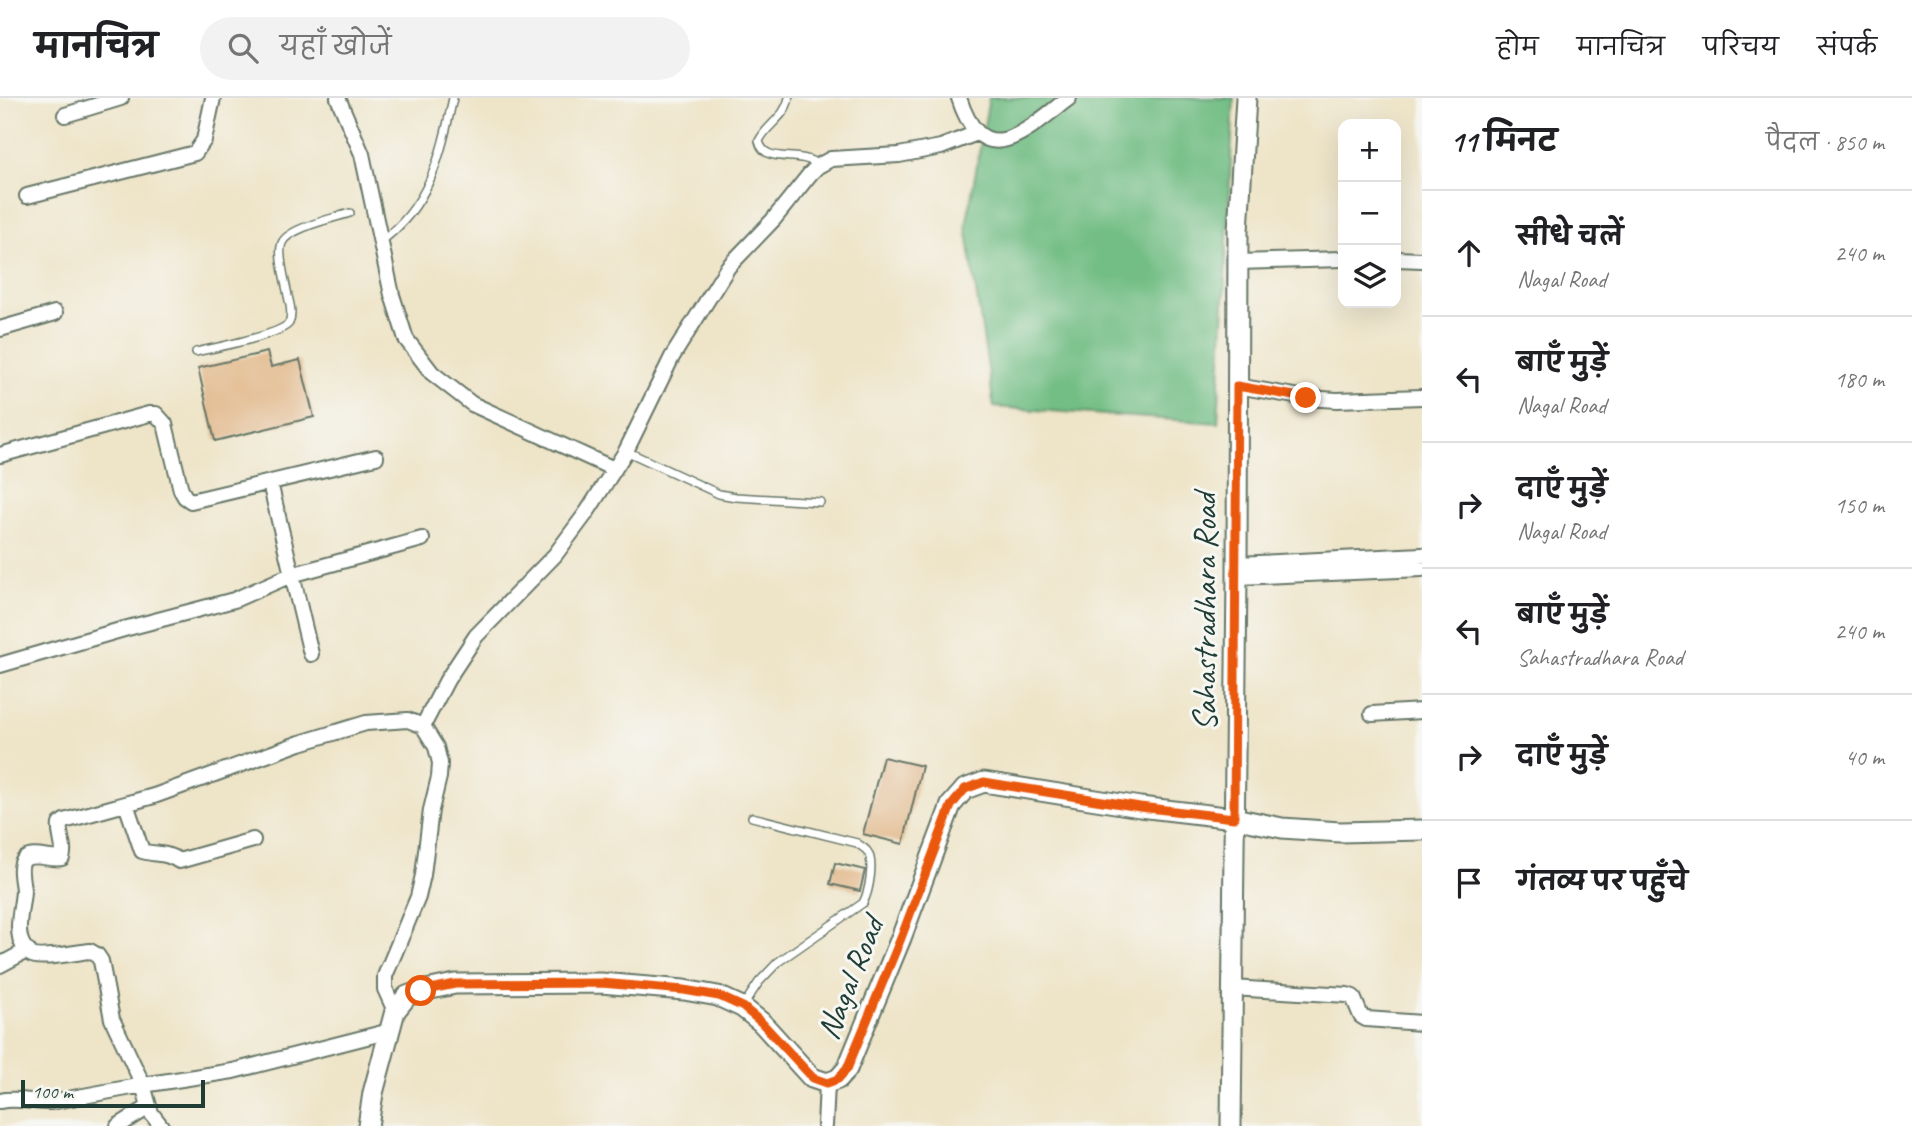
<!DOCTYPE html>
<html lang="hi">
<meta charset="utf-8">
<style>
:root{--surface:#fff;--page:#f2f2f2;--text:#202124;--muted:#757577;--line:#e0e0e0}
body{margin:0;font-family:Caveat,"Playpen Sans Deva",sans-serif;background:var(--page);color:var(--text)}
.controls{position:absolute;right:21px;top:21px;display:grid;overflow:hidden;border-radius:14px;box-shadow:0 7px 28px #0002}
.controls button{width:63px;height:63px;display:grid;place-items:center;padding:0;border:0;border-bottom:2px solid var(--line);background:var(--surface);color:var(--text);font:35px sans-serif}
.scale{position:absolute;left:21px;bottom:18px;width:184px;box-sizing:border-box;padding-left:7px;border:4px solid #1f3d34;border-top:0;font-size:19px;line-height:24px;white-space:nowrap;color:#1f3d34;-webkit-text-stroke:5px #f6f6f2;paint-order:stroke}
.stop{position:absolute;width:21px;height:21px;margin:-16px;border:5px solid #ea580c;border-radius:50%;background:#fff}
.stop.end{background:#ea580c;border-color:#fff;box-shadow:0 2px 7px #0008}
.list{margin:0;padding:0;list-style:none}
h2{display:flex;justify-content:space-between;align-items:center;height:91px;margin:0;padding:0 28px;font-size:30px}
h2 small{font-size:23px;font-weight:400;color:var(--muted)}
.list li{display:grid;grid-template-columns:46px 1fr auto;gap:21px;align-items:center;box-sizing:border-box;height:126px;padding:0 28px;border-top:2px solid var(--line)}
.list b{display:block;font-size:26px;white-space:nowrap}
.list p{margin:0;font-size:23px;white-space:nowrap;color:var(--muted)}
.list em{font-size:23px;font-style:normal;color:var(--muted)}
.icon{flex:none;width:38px;height:38px;fill:none;stroke:currentColor;stroke-width:2;stroke-linecap:round;stroke-linejoin:round}
.map{position:relative;flex:none;width:1422px;height:1028px;overflow:hidden}
header{display:flex;align-items:center;gap:42px;box-sizing:border-box;height:98px;padding:0 35px;background:var(--surface);border-bottom:2px solid var(--line)}
header strong{font-size:33px}
nav{display:flex;gap:38px;margin-inline-start:auto;font-size:24px}
.search{width:490px;height:63px;background:var(--page);display:flex;align-items:center;gap:18px;box-sizing:border-box;padding:0 24px;border-radius:38px;color:var(--muted);font-size:26px}
main{display:flex}
aside{flex:1;background:var(--surface)}
.map>svg:first-child{display:block}
</style>
<header>
<strong>मानचित्र</strong>
<div class="search"><svg class="icon" aria-label="search" viewBox="0 0 24 24"><circle cx="10" cy="10" r="6"/><path d="M15 15l6 6"/></svg>यहाँ खोजें</div>
<nav><a>होम</a><a>मानचित्र</a><a>परिचय</a><a>संपर्क</a></nav>
</header>
<main>
<div class="map">
<svg width="1422" height="1028" viewBox="0 0 1422 1028">
<rect width="100%" height="100%" fill="#f6f6f2"/>
<filter id="ink" filterUnits="userSpaceOnUse"><feTurbulence type="fractalNoise" baseFrequency=".0143" numOctaves="2"/><feDisplacementMap in="SourceGraphic" scale="14" xChannelSelector="R" yChannelSelector="G"/><feConvolveMatrix kernelMatrix="1 2 1 2 8 2 1 2 1" color-interpolation-filters="sRGB"/></filter>
<filter id="wash" filterUnits="userSpaceOnUse"><feTurbulence type="fractalNoise" baseFrequency=".00686" numOctaves="4" result="noise"/><feDisplacementMap in="SourceGraphic" scale="28" xChannelSelector="R" yChannelSelector="G"/><feGaussianBlur stdDeviation="1.57" result="paint"/><feColorMatrix in="noise" values="0 0 0 0 0 0 0 0 0 0 0 0 0 0 0 0 0 1.4 0 .05"/><feComposite in="paint" operator="in"/></filter>
<g filter="url(#wash)">
<rect width="100%" height="100%" fill="#eee4c8"/>
<path fill="#73be85" stroke="#497e5c" stroke-width="2" d="M989 0H1234L1218 325 994 309 966 128Z"/>
<g id="blocks">
<path fill="#e3bc91" d="M267 254 271 269 300 262 314 319 215 343 198 270Z
M883 659 922 668 903 746 863 736Z
M835 765 865 772 860 793 830 786Z"/>
</g>
</g>
<g filter="url(#ink)">
<use href="#blocks" fill-opacity="0" stroke="#677768" stroke-width="2"/>
<g fill="none" stroke-linecap="round" stroke-linejoin="round">
<defs>
<path id="lane" d="M789 0C785 20 767 26 759 43 765 68 799 51 818 67
M380 144C430 109 441 56 453 0
M196 254C213 250 281 237 289 225 293 217 290 206 288 198 286 185 277 156 282 145 288 130 335 120 350 115
M626 353 719 396 736 399 820 404
M743 908 759 884 778 864 863 805C869 794 875 763 867 753 866 751 859 747 857 745L752 719"/>
<path id="street" d="M338 0 362 56 392 197 406 241 432 275 472 306 614 371
M959 0C984 78 1027 31 1069 0
M65 17 121 0
M27 98 195 55 204 42 213 0
M1396 161 1422 162
M1238 164 1343 161
M0 231 55 215
M1237 288 1306 300 1337 302 1422 299
M0 357 149 316H156L165 326 181 392 185 399 191 403 376 359
M270 385 311 556
M1237 466 1422 457
M1237 479 1422 471
M0 567 124 531 234 502 291 477 422 441
M1372 616 1422 613
M423 628 447 582 476 538 555 457 587 414 626 353 672 259 728 169 773 122 810 76 818 68 831 61 899 57 941 49 977 35
M126 706 142 753C155 757 167 754 179 763L253 742
M0 867 28 852
M1232 890 1347 897 1353 899 1361 918 1366 921 1422 925
M390 933 233 973 143 987 112 921 101 863 97 857 90 853C77 854 40 863 30 856 11 841 22 812 23 793 23 785 17 767 25 761 34 754 52 763 62 760 66 749 58 737 60 726L64 723 154 698 300 645 366 625 408 622 423 628 436 649 440 665 439 679 431 712 423 777 418 799 385 878V891L395 913
M0 1003C17 999 34 1005 51 1004L143 987 151 1015 161 1028
M118 1028 149 1009
M825 1028 827 985"/>
<path id="secondary" d="M368 1028 373 995 395 913 407 898 421 893 455 886 601 885 684 892 718 898 742 909 761 924 812 980 827 985 838 981 847 971 901 840 951 707 965 691 984 684 1140 709 1234 720 1282 730 1340 734 1422 732
M1231 1028 1237 479 1238 133 1246 0"/>
</defs>
<use href="#lane" stroke="#677768" stroke-width="10"/>
<use href="#street" stroke="#677768" stroke-width="18"/>
<use href="#secondary" stroke="#677768" stroke-width="23"/>
<use href="#lane" stroke="#fff" stroke-width="7"/>
<use href="#street" stroke="#fff" stroke-width="14"/>
<use href="#secondary" stroke="#fff" stroke-width="19"/>
</g>
</g>
<g fill="none" stroke-linecap="round" stroke-linejoin="round" filter="url(#ink)">
<path stroke="#ea580c" stroke-width="9" d="M421 893 455 886 601 885 684 892 719 898 743 909 761 924 813 980 827 985 838 981 847 971 901 840 951 708 965 691 984 684 1140 709 1234 720 1237 288 1306 300"/>
</g>
<g text-anchor="middle" dominant-baseline="central" stroke-width="6" stroke-linejoin="round" paint-order="stroke">
<g font-size="33" fill="#1f3d34" stroke="#f6f6f2">
<text transform="translate(1205 514) rotate(-90)">Sahastradhara Road</text>
<text transform="translate(850 880) rotate(-68)">Nagal Road</text>
</g>
</g>
</svg>
<div class="controls">
<button>+</button>
<button>−</button>
<button><svg class="icon" aria-label="layers" viewBox="0 0 24 24"><path d="M12 4l9 5-9 5-9-5zM3 14l9 5 9-5"/></svg></button>
</div>
<div class="scale">100 m</div>
<div class="stop" style="left:421px;top:893px"></div>
<div class="stop end" style="left:1306px;top:300px"></div>
</div>
<aside>
<h2>11 मिनट<small>पैदल · 850 m</small></h2>
<ul class="list">
<li><svg class="icon" aria-label="ahead" viewBox="0 0 24 24"><path d="M12 20V5M6 11l6-6 6 6"/></svg><div><b>सीधे चलें</b><p>Nagal Road</p></div><em>240 m</em></li>
<li><svg class="icon" aria-label="left" viewBox="0 0 24 24"><path d="M17 20v-9H6M10 6l-5 5 5 5"/></svg><div><b>बाएँ मुड़ें</b><p>Nagal Road</p></div><em>180 m</em></li>
<li><svg class="icon" aria-label="right" viewBox="0 0 24 24"><path d="M7 20v-9h11M14 6l5 5-5 5"/></svg><div><b>दाएँ मुड़ें</b><p>Nagal Road</p></div><em>150 m</em></li>
<li><svg class="icon" aria-label="left" viewBox="0 0 24 24"><path d="M17 20v-9H6M10 6l-5 5 5 5"/></svg><div><b>बाएँ मुड़ें</b><p>Sahastradhara Road</p></div><em>240 m</em></li>
<li><svg class="icon" aria-label="right" viewBox="0 0 24 24"><path d="M7 20v-9h11M14 6l5 5-5 5"/></svg><div><b>दाएँ मुड़ें</b></div><em>40 m</em></li>
<li><svg class="icon" aria-label="arrive" viewBox="0 0 24 24"><path d="M6 21V4h12l-3 4 3 4H6"/></svg><div><b>गंतव्य पर पहुँचे</b></div></li>
</ul>
</aside>
</main>
